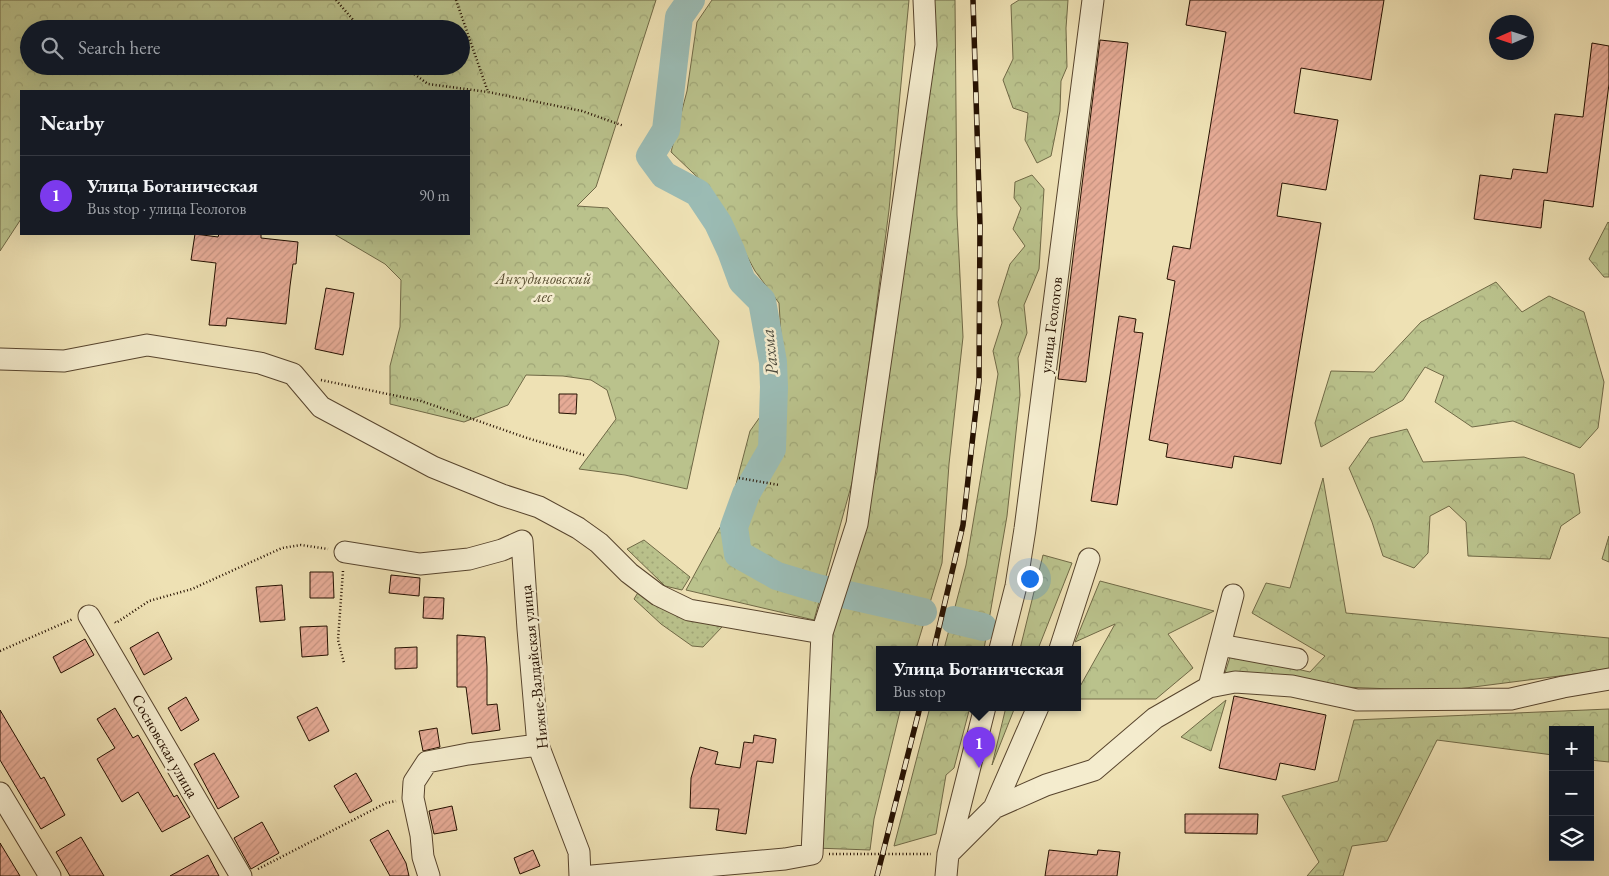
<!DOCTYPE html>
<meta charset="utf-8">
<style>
:root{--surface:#171b24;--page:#20242c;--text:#f1f3f6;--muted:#9ea1a6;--line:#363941;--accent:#7c3aed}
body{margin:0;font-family:"EB Garamond",serif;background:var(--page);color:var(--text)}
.controls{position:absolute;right:15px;bottom:15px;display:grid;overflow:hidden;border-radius:0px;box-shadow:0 5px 20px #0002}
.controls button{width:45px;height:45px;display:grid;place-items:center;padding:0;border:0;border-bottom:1px solid var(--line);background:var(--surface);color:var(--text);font:25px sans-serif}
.compass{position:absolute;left:1489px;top:15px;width:45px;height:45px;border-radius:50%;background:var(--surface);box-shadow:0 5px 20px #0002;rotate:267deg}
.you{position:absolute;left:1029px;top:578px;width:18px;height:18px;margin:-12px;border:4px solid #fff;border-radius:50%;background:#1a73e8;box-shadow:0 0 0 8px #1a73e833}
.badge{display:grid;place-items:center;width:32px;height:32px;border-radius:50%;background:var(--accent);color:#fff;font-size:16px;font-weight:700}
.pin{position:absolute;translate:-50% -41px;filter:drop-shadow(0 1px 2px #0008)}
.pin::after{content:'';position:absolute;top:26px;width:18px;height:15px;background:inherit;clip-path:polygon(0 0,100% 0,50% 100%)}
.popup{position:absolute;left:876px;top:646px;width:205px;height:65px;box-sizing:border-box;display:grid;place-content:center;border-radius:0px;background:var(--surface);filter:drop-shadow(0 1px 4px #0005);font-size:16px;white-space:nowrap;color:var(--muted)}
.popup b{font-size:19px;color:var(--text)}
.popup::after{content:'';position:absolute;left:50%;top:100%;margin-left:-10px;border:10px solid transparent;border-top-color:var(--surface)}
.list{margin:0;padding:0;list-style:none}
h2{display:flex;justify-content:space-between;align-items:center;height:65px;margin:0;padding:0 20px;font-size:21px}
h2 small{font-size:16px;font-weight:400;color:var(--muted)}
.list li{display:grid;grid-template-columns:32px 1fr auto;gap:15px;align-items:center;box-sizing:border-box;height:80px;padding:0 20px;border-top:1px solid var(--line)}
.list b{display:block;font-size:19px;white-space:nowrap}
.list p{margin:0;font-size:16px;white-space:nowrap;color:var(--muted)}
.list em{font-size:16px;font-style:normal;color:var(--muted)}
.icon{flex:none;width:28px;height:28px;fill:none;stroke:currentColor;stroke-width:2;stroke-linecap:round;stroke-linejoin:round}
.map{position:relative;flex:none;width:1609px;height:876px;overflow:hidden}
.search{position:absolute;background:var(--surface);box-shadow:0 5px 20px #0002;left:20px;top:20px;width:450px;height:55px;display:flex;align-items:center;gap:12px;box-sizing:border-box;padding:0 18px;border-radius:28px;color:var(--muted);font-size:19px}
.panel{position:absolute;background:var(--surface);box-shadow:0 5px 20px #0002;left:20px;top:90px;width:450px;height:145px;border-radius:0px}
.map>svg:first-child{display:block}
</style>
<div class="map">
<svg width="1609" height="876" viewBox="0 0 1609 876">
<defs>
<pattern id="grass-dots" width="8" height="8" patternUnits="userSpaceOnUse" patternTransform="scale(1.25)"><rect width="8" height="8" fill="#bac28c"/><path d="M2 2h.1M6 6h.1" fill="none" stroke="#a0a677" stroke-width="1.8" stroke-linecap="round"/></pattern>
<pattern id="forest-crowns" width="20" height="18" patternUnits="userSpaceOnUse" patternTransform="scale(1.25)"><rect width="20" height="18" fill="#bac28c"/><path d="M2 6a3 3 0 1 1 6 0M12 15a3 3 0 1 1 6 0" fill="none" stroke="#a0a677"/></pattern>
<pattern id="building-hatch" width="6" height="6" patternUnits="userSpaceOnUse" patternTransform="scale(1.25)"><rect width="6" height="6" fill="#e6ab96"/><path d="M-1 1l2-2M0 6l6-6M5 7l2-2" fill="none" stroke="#c59280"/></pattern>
</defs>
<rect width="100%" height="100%" fill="#eee1b4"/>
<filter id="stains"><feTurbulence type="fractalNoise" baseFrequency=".004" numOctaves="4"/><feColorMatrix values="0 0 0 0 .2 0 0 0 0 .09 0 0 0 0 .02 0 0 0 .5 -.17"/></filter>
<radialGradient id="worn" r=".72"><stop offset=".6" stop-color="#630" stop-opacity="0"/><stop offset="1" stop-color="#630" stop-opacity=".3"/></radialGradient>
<path fill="url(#grass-dots)" stroke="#706946" d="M644 540 690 577 682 590 665 586 627 549Z
M639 591 677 616 722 627 703 647 692 646 661 624 634 599Z"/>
<path fill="url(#forest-crowns)" stroke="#706946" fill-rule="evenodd" d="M0 0H656L596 187 577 206 608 208 719 341 687 489 625 475 579 469 616 419 607 390 591 380 563 376 526 375 508 405 464 422 390 404V366L400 327 401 280 385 264 334 234H469V91H21V219L0 251ZM29 29H461V66H29Z
M712 0H909L889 210 855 472 814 620 686 590 729 511 750 431 784 383 779 303 755 271 712 191 671 152 687 91 697 22Z
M930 0H955L957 215 963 337 949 464 942 563 916 649H880V707H901L874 819 870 850 815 848 833 631 846 579 877 472 883 400Z
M1019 0H1068L1066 28 1067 67 1061 81 1060 111 1051 156 1037 163 1025 140 1028 113 1013 108 1003 80 1013 59 1011 5Z
M1032 175 1044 189 1039 269 1024 305 1027 333 1018 358 1020 395 1007 516 984 649H944L966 565 998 374 993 351 1002 323 998 302 1010 264 1025 246 1013 229 1021 208 1014 198 1015 182Z
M1608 222 1609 223V277H1604L1589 259Z
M1496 282 1522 312 1549 296 1584 312 1604 382 1598 428 1580 448 1513 421 1472 427 1435 402 1444 376 1425 367 1403 400 1321 447 1315 423 1331 371 1374 372 1421 322Z
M1407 429 1423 462 1524 457 1574 474 1580 513 1561 526 1550 559 1468 556 1466 522 1449 506 1430 516 1428 553 1414 568 1383 556 1372 522 1349 468 1370 438Z
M1323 478 1346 613 1609 638V672L1583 673 1442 691 1318 686 1224 676 1231 654 1310 672 1325 656 1252 613 1266 583 1290 588Z
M1609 536V562L1602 559Z
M1043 555 1072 563 1038 649H1020Z
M1100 581 1214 611 1168 634 1193 668 1156 699H1078V690L1115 624 1075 642Z
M1226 700 1211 751 1181 737Z
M930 707H970L954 768 946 775 936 834 894 846Z
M1006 707H1015L992 765Z
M1609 709V762L1590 760V730H1553V755L1437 740 1387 841 1352 846 1343 876H1307L1319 862 1282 796 1338 781 1354 720Z"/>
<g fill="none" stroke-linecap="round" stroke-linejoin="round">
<path stroke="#9bbcb5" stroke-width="28" d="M691 0 679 17 666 130 650 156 664 175 698 193 718 223 731 251 742 281 762 301 773 362 774 387 772 449 746 494 734 527 738 554 777 576 817 588 923 612
M954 620 983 627"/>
</g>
<path fill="url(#building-hatch)" stroke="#251000" d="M1190 0H1384L1371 80 1301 68 1294 113 1338 120 1326 190 1282 183 1277 216 1321 223 1281 464 1234 456 1232 468 1166 457 1168 444 1149 440 1175 281 1167 279 1173 246 1190 249 1226 32 1186 25Z
M1100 40 1128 43 1086 382 1058 379Z
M1592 43 1609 46V84L1593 207 1544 200 1541 228 1474 219 1480 175 1511 179 1513 169 1547 173 1555 114 1583 117Z
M195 234 218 237 219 234H261V238L298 242 296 264H293L290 286 286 324 227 318 226 326 209 325 216 263 191 260Z
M326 288 354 293 343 355 315 349Z
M1119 316 1136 319 1134 332 1143 333 1117 505 1091 501Z
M559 394H577L576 414 559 413Z
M310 572H333L334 598H310Z
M391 575 420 578 419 596 389 593Z
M282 585 285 620 260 622 256 587Z
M424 597 444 598 443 619 423 618Z
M327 626 328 655 302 657 300 627Z
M158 632 172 659 144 675 130 648Z
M457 635 485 637 487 667V705L497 704 500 730 472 734 466 687H457Z
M85 639 94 655 61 673 53 657Z
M417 647V668L395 669V648Z
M1234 696 1326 715 1315 770 1280 763 1276 780 1219 768Z
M186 697 199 720 181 731 168 708Z
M317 707 329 731 309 741 297 717Z
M115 708 133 738 138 735 174 797 177 795 190 817 162 832 138 792 122 802 97 759 115 748 97 719Z
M0 710 41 779 44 777 65 815 41 829 0 760Z
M437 728 440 747 423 751 419 731Z
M754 735 776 739 773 763 757 761 746 834 716 830 719 809 690 808 691 778 700 747 718 752 715 764 740 768 744 742 753 743Z
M214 753 239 797 218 809 194 764Z
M356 773 372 801 350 813 334 786Z
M452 806 457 830 434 834 429 811Z
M1185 814H1258L1257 834 1185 833Z
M262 822 279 853 251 869 234 838Z
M388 830 406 863 409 876H390L370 840Z
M81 837 104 876H70L56 852Z
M0 843 20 876H0Z
M533 850 540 866 520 874 514 858Z
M1049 850 1097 855 1098 850 1120 852 1117 876H1045Z
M208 855 219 876H170Z"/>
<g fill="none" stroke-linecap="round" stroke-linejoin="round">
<defs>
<path id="minor" d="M0 359 64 361 147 345 260 363 293 374 321 407 433 467 502 495 539 507 578 528 599 543 629 573 658 595 689 610 822 633
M345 552 420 564 469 559 502 550 522 541 528 629 538 745 579 852 580 876
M89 616 241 876
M1220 645 1297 659
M1000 649 1016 586 1025 529 1093 0
M1060 649 1089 559
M1209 687 1233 595
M0 793 50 876
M994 808 1038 707
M948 854 994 808 1046 785 1094 770 1155 718 1209 687 1235 682 1292 686 1357 700 1511 699 1563 687 1609 679
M429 876 423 857 421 835 413 798 414 782 427 762 468 754 538 745
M592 876 785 859 812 854 822 633 857 524 926 45 924 0
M946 876 948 854 985 707"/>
</defs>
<use href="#minor" stroke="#57442d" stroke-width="23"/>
<path stroke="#251000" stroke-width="2.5" stroke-dasharray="1 2.5" stroke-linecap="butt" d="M336 0 361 29
M456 0 488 92 582 111 624 126
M403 66 428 84 488 92
M321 380 421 401 527 438 584 455
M739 478 779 485
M343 571 338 640 344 663
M115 622 116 623 149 601 192 589 282 548 301 545 328 549
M0 651 73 619
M829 854H931
M258 869 386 803 396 801"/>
<use href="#minor" stroke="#f4ecce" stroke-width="21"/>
<defs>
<path id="rail" d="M934 649 963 525 979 381 980 225 973 0
M877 876 920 707"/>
</defs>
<use href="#rail" stroke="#251000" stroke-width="5.5"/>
<use href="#rail" stroke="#f4ecce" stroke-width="4" stroke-dasharray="11" stroke-linecap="butt"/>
</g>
<g text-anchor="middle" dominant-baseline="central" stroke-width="5" stroke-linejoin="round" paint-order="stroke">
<g font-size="16" font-style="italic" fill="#594e31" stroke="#f4ecce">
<text x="543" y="278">Анкудиновский<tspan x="543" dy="18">лес</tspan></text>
</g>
<g font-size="16" fill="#251000" stroke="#f4ecce">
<text transform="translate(1051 325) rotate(-83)">улица Геологов</text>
<text transform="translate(534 667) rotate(-96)">Нижне-Валдайская улица</text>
<text transform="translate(165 746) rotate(60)">Сосновская улица</text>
</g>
<g font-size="18" font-style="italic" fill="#4e4c3f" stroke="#f4ecce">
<text transform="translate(769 352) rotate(-96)">Рахма</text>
</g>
</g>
<rect width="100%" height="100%" filter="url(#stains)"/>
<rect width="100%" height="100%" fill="url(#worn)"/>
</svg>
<div class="controls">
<button>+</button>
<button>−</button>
<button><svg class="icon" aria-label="layers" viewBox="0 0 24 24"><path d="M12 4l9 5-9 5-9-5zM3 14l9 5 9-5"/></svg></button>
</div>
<svg class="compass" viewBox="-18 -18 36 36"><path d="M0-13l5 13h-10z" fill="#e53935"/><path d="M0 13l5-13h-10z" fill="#9ea1a6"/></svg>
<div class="you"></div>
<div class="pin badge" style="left:979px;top:768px">1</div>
<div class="popup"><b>Улица Ботаническая</b>Bus stop</div>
<div class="search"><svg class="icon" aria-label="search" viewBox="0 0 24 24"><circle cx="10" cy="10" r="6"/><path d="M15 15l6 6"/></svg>Search here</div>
<section class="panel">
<h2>Nearby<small></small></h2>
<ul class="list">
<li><span class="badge">1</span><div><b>Улица Ботаническая</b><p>Bus stop · улица Геологов</p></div><em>90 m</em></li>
</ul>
</section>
</div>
